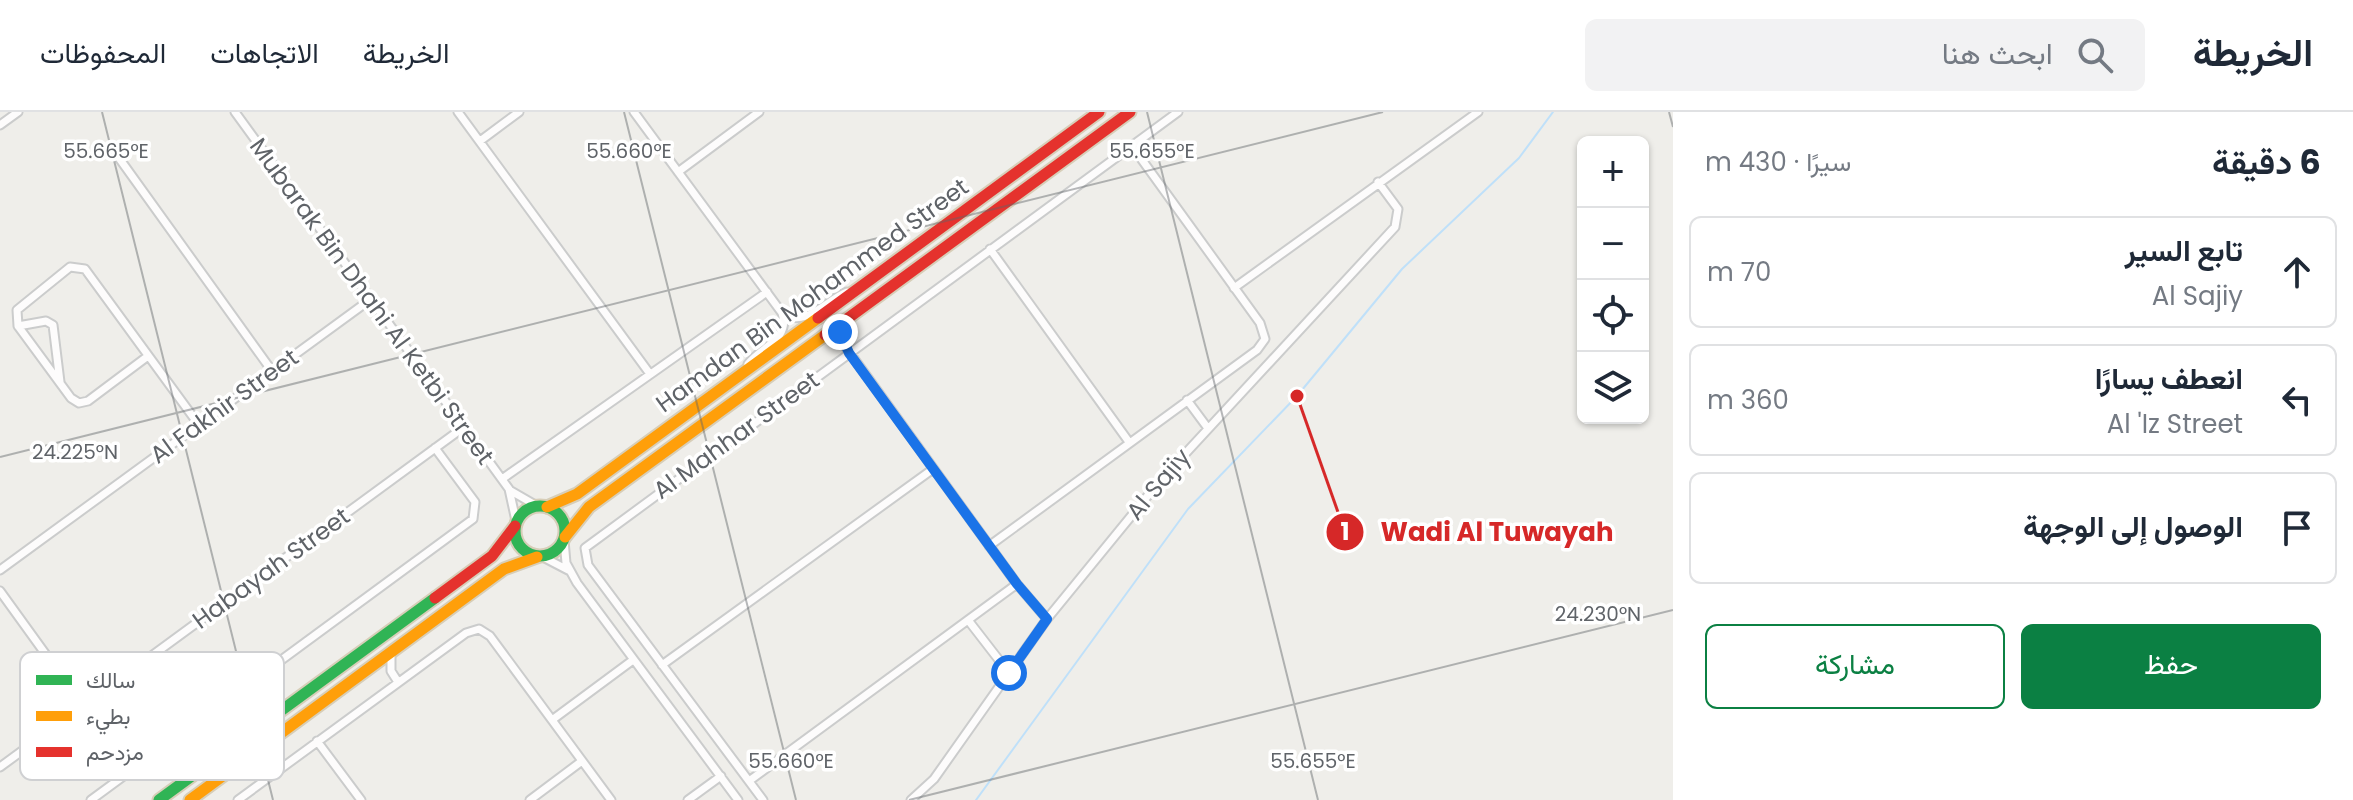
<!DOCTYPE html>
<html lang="ar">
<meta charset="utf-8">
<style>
:root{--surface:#fff;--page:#f2f2f3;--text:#1f2937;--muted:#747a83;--line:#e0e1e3;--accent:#0b8043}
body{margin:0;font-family:Poppins,Vazirmatn,sans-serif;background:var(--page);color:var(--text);direction:rtl}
.controls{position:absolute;right:24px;top:24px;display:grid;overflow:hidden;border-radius:12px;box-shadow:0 2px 6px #0004}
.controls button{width:72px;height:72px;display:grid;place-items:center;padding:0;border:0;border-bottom:2px solid var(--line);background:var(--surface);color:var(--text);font:40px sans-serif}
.stop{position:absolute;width:24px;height:24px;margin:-18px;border:6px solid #1a73e8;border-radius:50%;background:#fff}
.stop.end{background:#1a73e8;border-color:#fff;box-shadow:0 2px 8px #0008}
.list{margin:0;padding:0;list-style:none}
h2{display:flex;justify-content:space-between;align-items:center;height:104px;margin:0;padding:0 32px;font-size:34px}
h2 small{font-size:26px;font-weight:400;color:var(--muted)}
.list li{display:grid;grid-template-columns:52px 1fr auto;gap:24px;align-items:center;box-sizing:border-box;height:112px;margin:0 16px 16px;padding:0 16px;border:2px solid var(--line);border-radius:12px}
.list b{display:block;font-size:30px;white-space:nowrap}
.list p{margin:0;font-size:26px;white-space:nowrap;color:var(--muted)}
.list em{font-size:26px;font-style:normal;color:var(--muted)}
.actions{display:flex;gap:16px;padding:24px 32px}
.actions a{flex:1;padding:18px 0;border:2px solid var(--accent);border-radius:12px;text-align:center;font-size:28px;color:var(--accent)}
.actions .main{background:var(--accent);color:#fff}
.icon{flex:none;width:44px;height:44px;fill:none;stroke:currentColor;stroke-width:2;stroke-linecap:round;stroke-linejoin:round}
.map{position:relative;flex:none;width:1673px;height:688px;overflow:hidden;direction:ltr}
header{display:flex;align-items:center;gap:48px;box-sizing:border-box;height:112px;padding:0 40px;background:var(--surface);border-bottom:2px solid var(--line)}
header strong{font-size:38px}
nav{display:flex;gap:44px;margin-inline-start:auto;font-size:28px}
.search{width:560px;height:72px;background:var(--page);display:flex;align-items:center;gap:20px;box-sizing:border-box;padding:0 28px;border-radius:12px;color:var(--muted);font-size:30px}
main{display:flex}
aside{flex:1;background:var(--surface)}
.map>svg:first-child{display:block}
</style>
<header>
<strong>الخريطة</strong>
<div class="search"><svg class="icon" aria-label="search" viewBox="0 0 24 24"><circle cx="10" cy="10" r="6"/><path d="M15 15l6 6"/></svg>ابحث هنا</div>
<nav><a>الخريطة</a><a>الاتجاهات</a><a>المحفوظات</a></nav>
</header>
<main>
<aside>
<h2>6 دقيقة<small>سيرًا · 430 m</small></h2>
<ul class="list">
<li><svg class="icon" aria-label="ahead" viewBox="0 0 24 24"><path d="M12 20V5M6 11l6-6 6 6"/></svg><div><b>تابع السير</b><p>Al Sajiy</p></div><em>70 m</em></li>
<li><svg class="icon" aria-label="left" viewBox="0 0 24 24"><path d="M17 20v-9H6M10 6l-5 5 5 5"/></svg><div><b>انعطف يسارًا</b><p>Al 'Iz Street</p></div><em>360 m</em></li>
<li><svg class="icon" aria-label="arrive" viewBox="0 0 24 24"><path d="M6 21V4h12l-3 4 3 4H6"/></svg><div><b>الوصول إلى الوجهة</b></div></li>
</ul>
<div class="actions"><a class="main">حفظ</a><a>مشاركة</a></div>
</aside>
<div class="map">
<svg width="1673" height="688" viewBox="0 0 1673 688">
<rect width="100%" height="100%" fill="#efeeea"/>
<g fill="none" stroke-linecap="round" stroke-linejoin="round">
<path stroke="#bfe0f9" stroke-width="2" d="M976 688 1188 397 1297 284 1402 157 1519 46 1553 0"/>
<defs>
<path id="street" d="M235 0 509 377 516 409
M458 0 650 262
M634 0 782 201C791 227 761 235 748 252
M0 13 18 0
M480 29 519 0
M114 39 272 259
M678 60 759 0
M990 137 1129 330
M1234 176 1478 0
M782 201C806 217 826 188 847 180
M842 212V230L1017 472 1047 507
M18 214 46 209 53 213 60 270
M148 244 88 289 79 291 71 286 18 214 17 198 70 155 85 157 199 313
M1187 288 1207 315
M502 367 767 180
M511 379 537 394
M564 428 566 451 577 471 738 688
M989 434 1257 238 1265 227 1260 211 1132 34
M543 445 568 458
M0 458 371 187
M0 479 83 594
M968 508 1009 561
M391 542V559L398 570
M662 553 933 357
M552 608 633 548
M46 621 60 638 74 631
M317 629 361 688
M0 655 464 315
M749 669 1017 472
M91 688 473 407 475 390 435 336
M238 688 466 521 479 517 490 524 611 688
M530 688 582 649
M688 688 721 664
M763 688 588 453 585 436 1178 0
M911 688 934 667 1047 507 1159 370 1395 115 1398 97 1378 70"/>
<path id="fast" d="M515 419a25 25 0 1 1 50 0a25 25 0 1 1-50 0Z
M159 688 435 486"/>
<path id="slow" d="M547 395 577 382 818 206
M565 425 589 395 825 223
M190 688 504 457 537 445"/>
<path id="jam" d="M818 206 1099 0
M825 223 1130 0
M435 486 492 444 515 414"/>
</defs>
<use href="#street" stroke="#cbcccc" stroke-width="11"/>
<use href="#fast" stroke="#d7ceb8" stroke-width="15"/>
<use href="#slow" stroke="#d7ceb8" stroke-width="15"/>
<use href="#jam" stroke="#d7ceb8" stroke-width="15"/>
<use href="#street" stroke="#fdfcfc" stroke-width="7"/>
<use href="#fast" stroke="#30b455" stroke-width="11"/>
<use href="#slow" stroke="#ff9f0a" stroke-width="11"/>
<use href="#jam" stroke="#e5322d" stroke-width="11"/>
</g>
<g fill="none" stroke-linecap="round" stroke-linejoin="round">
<path stroke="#1a73e8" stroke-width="10" d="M840 220 849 241 1017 472 1047 507 1009 561"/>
</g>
<path fill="none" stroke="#5f6368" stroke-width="2" stroke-opacity="0.45" d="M102 0 273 688M624 0 796 688M1147 0 1318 688M1669 0 1673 15M0 345 1383 0M909 688 1673 498"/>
<g text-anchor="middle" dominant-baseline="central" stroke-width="7" stroke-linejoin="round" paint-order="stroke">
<g font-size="24" fill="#5f6368" stroke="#fff">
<text transform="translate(812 183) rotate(-36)">Hamdan Bin Mohammed Street</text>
<text transform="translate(372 189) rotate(54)">Mubarak Bin Dhahi Al Ketbi Street</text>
<text transform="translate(224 294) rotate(-36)">Al Fakhir Street</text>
<text transform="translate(736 323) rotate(-36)">Al Mahhar Street</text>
<text transform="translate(1158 372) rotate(-50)">Al Sajiy</text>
<text transform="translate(271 456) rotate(-36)">Habayah Street</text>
</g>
</g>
<rect x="20" y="540" width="264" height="128" rx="12" fill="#fff" stroke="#cfd0d2" stroke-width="2"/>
<rect x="36" y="563" width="36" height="10" fill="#30b455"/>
<rect x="36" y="599" width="36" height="10" fill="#ff9f0a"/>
<rect x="36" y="635" width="36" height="10" fill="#e5322d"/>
<g font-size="22" fill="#5f6368">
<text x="86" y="576">سالك</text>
<text x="86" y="612">بطيء</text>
<text x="86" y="648">مزدحم</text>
</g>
<g font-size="20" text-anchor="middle" fill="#5f6368" stroke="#fff" stroke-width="7" stroke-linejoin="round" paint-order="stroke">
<text x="106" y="46">55.665°E</text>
<text x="629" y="46">55.660°E</text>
<text x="1152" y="46">55.655°E</text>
<text x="75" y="347">24.225°N</text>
<text x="1598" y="509">24.230°N</text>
<text x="791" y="656">55.660°E</text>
<text x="1313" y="656">55.655°E</text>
</g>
<path fill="none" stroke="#d62828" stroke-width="3" d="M1297 284L1345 420"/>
<g fill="#d62828" stroke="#fff" stroke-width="3">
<circle cx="1297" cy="284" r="8"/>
<circle cx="1345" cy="420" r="20"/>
</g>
<g font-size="24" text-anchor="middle" font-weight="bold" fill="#fff">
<text x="1345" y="428">1</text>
</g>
<g font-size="26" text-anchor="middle" font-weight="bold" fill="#d62828" stroke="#fff" stroke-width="7" stroke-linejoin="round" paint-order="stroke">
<text x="1497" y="429">Wadi Al Tuwayah</text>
</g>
</svg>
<div class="controls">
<button>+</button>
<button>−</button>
<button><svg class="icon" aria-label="locate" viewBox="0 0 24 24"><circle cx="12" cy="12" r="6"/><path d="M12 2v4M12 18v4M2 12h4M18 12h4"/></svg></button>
<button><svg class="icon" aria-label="layers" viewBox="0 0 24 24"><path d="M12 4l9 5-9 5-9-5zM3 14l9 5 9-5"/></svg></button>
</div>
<div class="stop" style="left:1009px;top:561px"></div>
<div class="stop end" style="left:840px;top:220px"></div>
</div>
</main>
